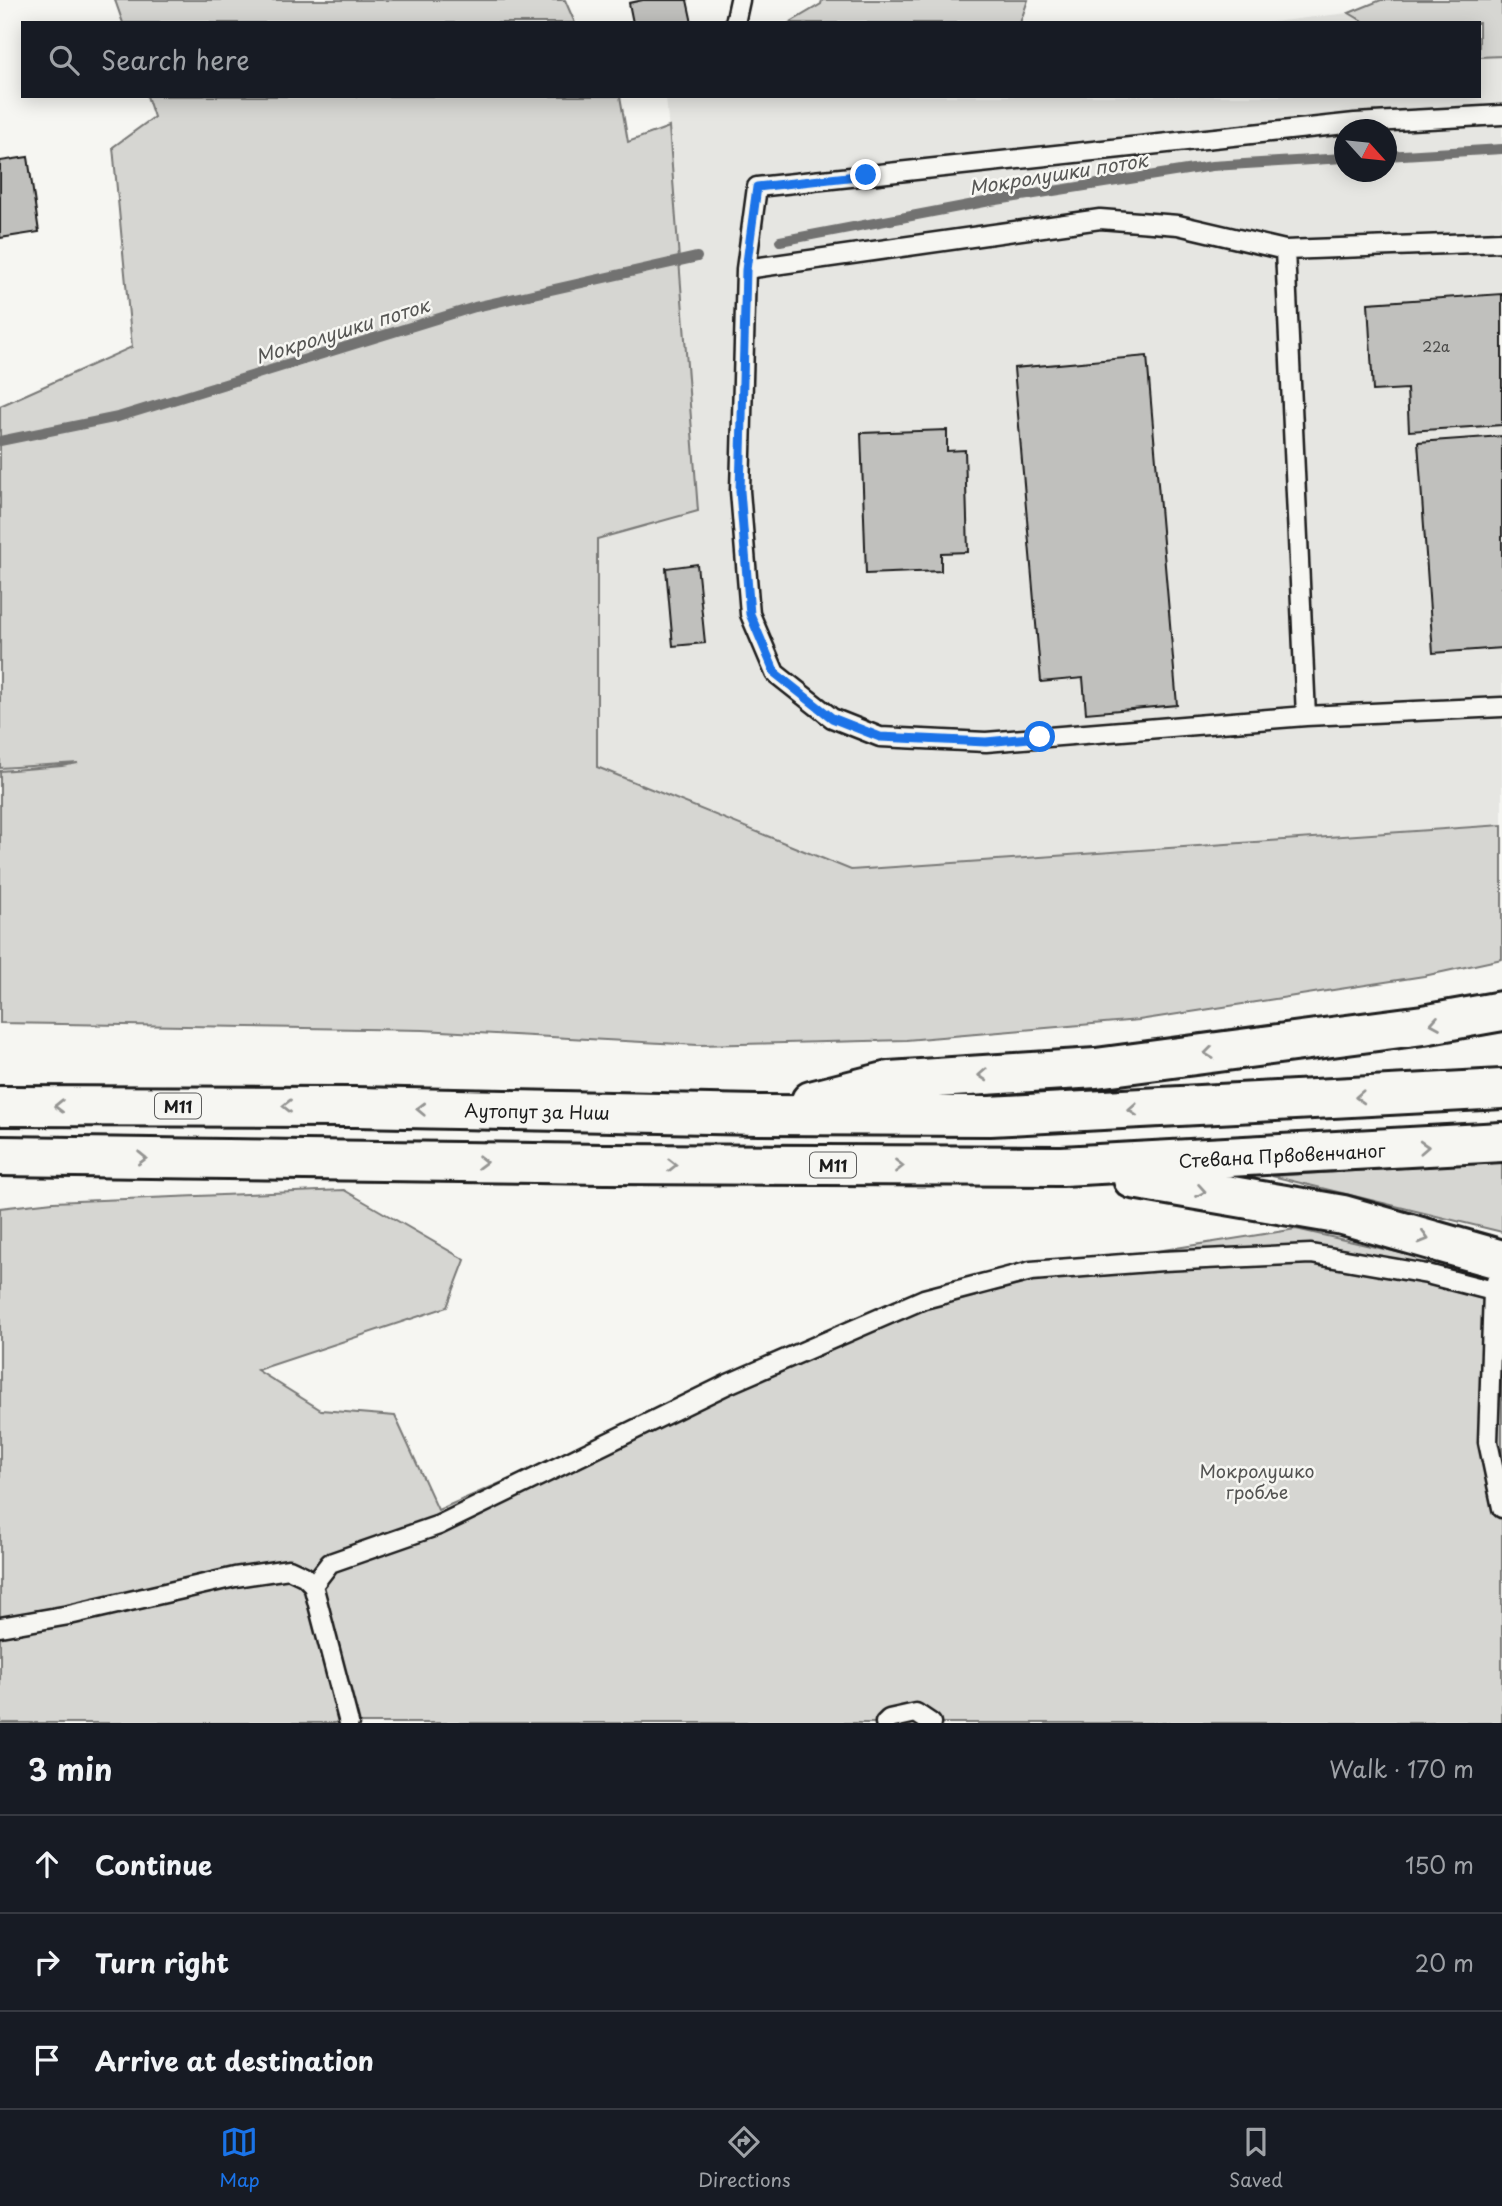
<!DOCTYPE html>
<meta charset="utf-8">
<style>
:root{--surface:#171b24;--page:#242831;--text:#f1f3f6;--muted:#9ea1a6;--line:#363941;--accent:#1a73e8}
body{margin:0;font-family:"Playpen Sans",sans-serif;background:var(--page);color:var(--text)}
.compass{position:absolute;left:1334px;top:119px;width:63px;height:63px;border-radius:50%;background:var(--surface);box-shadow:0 4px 18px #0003;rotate:117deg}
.stop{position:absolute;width:21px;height:21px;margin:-16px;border:5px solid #1a73e8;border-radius:50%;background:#fff}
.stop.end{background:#1a73e8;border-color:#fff;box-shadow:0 2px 7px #0008}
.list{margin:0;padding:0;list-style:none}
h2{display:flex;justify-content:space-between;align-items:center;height:91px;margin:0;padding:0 28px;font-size:30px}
h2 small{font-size:23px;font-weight:400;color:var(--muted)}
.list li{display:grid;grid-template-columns:46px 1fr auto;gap:21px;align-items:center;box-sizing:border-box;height:98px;padding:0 28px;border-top:2px solid var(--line)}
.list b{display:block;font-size:26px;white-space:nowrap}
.list em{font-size:23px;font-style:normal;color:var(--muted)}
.icon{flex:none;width:38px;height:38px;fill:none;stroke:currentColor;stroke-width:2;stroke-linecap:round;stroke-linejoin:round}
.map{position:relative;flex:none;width:1502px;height:1723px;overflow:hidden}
.search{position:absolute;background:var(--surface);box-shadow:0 4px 18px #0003;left:21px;right:21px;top:21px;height:77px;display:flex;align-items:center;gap:18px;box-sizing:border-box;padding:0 24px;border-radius:0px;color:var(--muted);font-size:26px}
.sheet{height:385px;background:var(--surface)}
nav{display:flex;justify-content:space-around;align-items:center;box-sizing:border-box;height:98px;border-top:2px solid var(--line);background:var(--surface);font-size:19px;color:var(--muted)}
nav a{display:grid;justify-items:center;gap:4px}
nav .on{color:var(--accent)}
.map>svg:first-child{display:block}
</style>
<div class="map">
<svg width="1502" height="1723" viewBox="0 0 1502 1723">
<rect width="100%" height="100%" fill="#f6f6f2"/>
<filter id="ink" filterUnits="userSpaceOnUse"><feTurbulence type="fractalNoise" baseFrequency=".0143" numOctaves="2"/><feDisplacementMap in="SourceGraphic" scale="14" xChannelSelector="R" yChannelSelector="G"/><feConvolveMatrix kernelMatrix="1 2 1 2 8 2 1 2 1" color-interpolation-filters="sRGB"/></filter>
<g filter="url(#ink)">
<path fill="#e6e6e2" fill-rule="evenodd" d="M1356 12 1372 23H1265Z
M1502 56V825L851 870 597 767V539L698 511 666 96H1479V57ZM1344 130H1386V172H1344Z"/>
<path fill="#d6d6d2" stroke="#797977" stroke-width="2" d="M115 0H565L575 23H123Z
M822 0H1028L1020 23H789L821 4Z
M1381 0H1502V56L1479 57V23H1366L1349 13Z
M147 96H620L628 142 669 127 698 511 597 539V767L851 870 1502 825V959L1424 976 1139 1020 906 1040 698 1045 423 1030 0 1023V771L62 766 78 763 0 768V406L132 347 113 147 154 117Z
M1502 1162V1232L1272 1176Z
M344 1190 465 1260 447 1307 257 1370 321 1410 395 1416 438 1510 924 1299 1031 1271 1296 1229 1502 1276V1723H0V1208L53 1202Z"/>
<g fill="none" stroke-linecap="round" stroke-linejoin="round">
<path stroke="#727271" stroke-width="10" d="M1386 156 1502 149
M780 241 990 201 1212 166 1344 158
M0 441 118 417 475 307 697 257"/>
</g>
<path fill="#c0c0bd" stroke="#1c1c1c" stroke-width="2" d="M643 0H687L692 23H633L629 3Z
M28 157 39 232 0 238V161Z
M1502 294V425L1409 431 1407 389 1373 391 1368 303Z
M1147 356 1177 705 1086 713 1083 678 1041 682 1014 368Z
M947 430V451L965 450 968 552 941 553V571L866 574 861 433Z
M1502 436V648L1433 653 1418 442Z
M697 564 705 643 673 646 666 568Z"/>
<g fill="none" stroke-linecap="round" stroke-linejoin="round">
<defs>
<path id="lane" d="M735 23 740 0
M1502 115 1355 123 757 187 746 269 740 491 750 614 775 673 832 718 880 737 986 742 1306 716 1502 707
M1285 250 1306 716
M746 269 1100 219 1178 225 1285 250 1502 242
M1502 1263 1493 1291 1488 1442 1502 1508
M0 1627 69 1615 235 1577 289 1569 304 1576 313 1585
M349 1723 313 1585 330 1563 439 1525 728 1384 924 1299 1031 1271 1163 1261 1311 1254 1427 1274 1493 1291
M885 1723 889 1719 916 1713 931 1723"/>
<path id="highway" d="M811 1101 889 1081 1096 1068 1423 1025 1502 1011
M0 1106 355 1107 759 1115 990 1116 1502 1089
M0 1156 604 1164 1062 1166 1502 1142
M1133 1179 1343 1215 1502 1260"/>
</defs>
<use href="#lane" stroke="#1c1c1c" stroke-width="23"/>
<use href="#highway" stroke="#1c1c1c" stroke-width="44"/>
<use href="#lane" stroke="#f6f6f2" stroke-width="18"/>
<use href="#highway" stroke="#f6f6f2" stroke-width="38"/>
</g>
<defs><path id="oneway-chevron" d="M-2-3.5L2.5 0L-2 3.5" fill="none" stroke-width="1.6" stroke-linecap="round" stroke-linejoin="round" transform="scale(1.75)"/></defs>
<g stroke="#949492">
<use href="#oneway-chevron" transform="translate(1435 1023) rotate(170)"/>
<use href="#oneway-chevron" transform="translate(1209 1053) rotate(173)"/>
<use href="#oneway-chevron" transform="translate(983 1075) rotate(177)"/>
<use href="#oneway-chevron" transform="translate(1360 1097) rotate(177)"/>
<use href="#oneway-chevron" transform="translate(59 1106) rotate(179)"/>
<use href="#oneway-chevron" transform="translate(287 1106) rotate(-180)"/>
<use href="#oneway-chevron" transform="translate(421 1109) rotate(-178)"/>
<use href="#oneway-chevron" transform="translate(1133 1110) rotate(177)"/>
<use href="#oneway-chevron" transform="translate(1424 1147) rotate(-3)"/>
<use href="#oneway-chevron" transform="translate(142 1158) rotate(1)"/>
<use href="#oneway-chevron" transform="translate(482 1162) rotate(1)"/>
<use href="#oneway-chevron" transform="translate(672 1165)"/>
<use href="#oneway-chevron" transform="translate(899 1166)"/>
<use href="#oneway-chevron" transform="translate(1201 1191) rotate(10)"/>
<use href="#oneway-chevron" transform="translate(1424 1238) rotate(16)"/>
</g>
</g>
<g fill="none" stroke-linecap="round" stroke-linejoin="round" filter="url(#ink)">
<path stroke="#1a73e8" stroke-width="9" d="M866 175 757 187 746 270 740 491 750 614 775 673 832 718 880 737 986 742 1040 737"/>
</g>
<g text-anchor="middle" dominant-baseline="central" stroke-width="5" stroke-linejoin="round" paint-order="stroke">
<g font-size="14" fill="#454544">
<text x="1436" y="346">22a</text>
</g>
<g fill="#f6f6f2" stroke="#5d5d5c" stroke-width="2">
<rect x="155" y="1093.5" width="46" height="25" rx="5"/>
<rect x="810" y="1152.5" width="46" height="25" rx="5"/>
</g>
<g font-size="16" font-weight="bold" fill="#1c1c1c">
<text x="178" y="1106">M11</text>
<text x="833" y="1165">M11</text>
</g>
<g font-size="18" fill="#1c1c1c" stroke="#f6f6f2">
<text transform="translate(537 1111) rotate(1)">Аутопут за Ниш</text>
<text transform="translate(1282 1155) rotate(-3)">Стевана Првовенчаног</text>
</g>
<g font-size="18" fill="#545453" stroke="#f6f6f2">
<text x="1257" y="1470">Мокролушко<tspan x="1257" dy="21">гробље</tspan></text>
</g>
<g font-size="19" font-style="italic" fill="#565654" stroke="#f6f6f2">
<text transform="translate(1058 173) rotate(-9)">Мокролушки поток</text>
<text transform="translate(342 330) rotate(-17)">Мокролушки поток</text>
</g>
</g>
</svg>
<svg class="compass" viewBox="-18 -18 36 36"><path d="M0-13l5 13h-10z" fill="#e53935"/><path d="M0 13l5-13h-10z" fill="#9ea1a6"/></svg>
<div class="stop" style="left:1040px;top:737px"></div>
<div class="stop end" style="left:866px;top:175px"></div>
<div class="search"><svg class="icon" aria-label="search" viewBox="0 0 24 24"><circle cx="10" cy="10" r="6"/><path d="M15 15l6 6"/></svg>Search here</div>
</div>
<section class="sheet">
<h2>3 min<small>Walk · 170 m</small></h2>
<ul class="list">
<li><svg class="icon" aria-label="ahead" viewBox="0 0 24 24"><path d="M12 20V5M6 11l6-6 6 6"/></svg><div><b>Continue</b></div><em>150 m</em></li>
<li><svg class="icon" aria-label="right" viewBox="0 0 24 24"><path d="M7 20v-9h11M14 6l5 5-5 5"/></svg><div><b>Turn right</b></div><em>20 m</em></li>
<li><svg class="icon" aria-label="arrive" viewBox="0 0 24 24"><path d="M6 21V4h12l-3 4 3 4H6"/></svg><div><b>Arrive at destination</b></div></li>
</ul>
</section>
<nav>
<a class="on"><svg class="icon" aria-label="map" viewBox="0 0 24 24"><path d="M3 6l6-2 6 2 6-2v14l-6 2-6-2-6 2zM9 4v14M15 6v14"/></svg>Map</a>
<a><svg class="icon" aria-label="directions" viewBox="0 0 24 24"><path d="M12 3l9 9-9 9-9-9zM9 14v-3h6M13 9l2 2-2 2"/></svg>Directions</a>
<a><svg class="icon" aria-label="saved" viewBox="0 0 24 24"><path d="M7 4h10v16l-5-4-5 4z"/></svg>Saved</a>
</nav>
